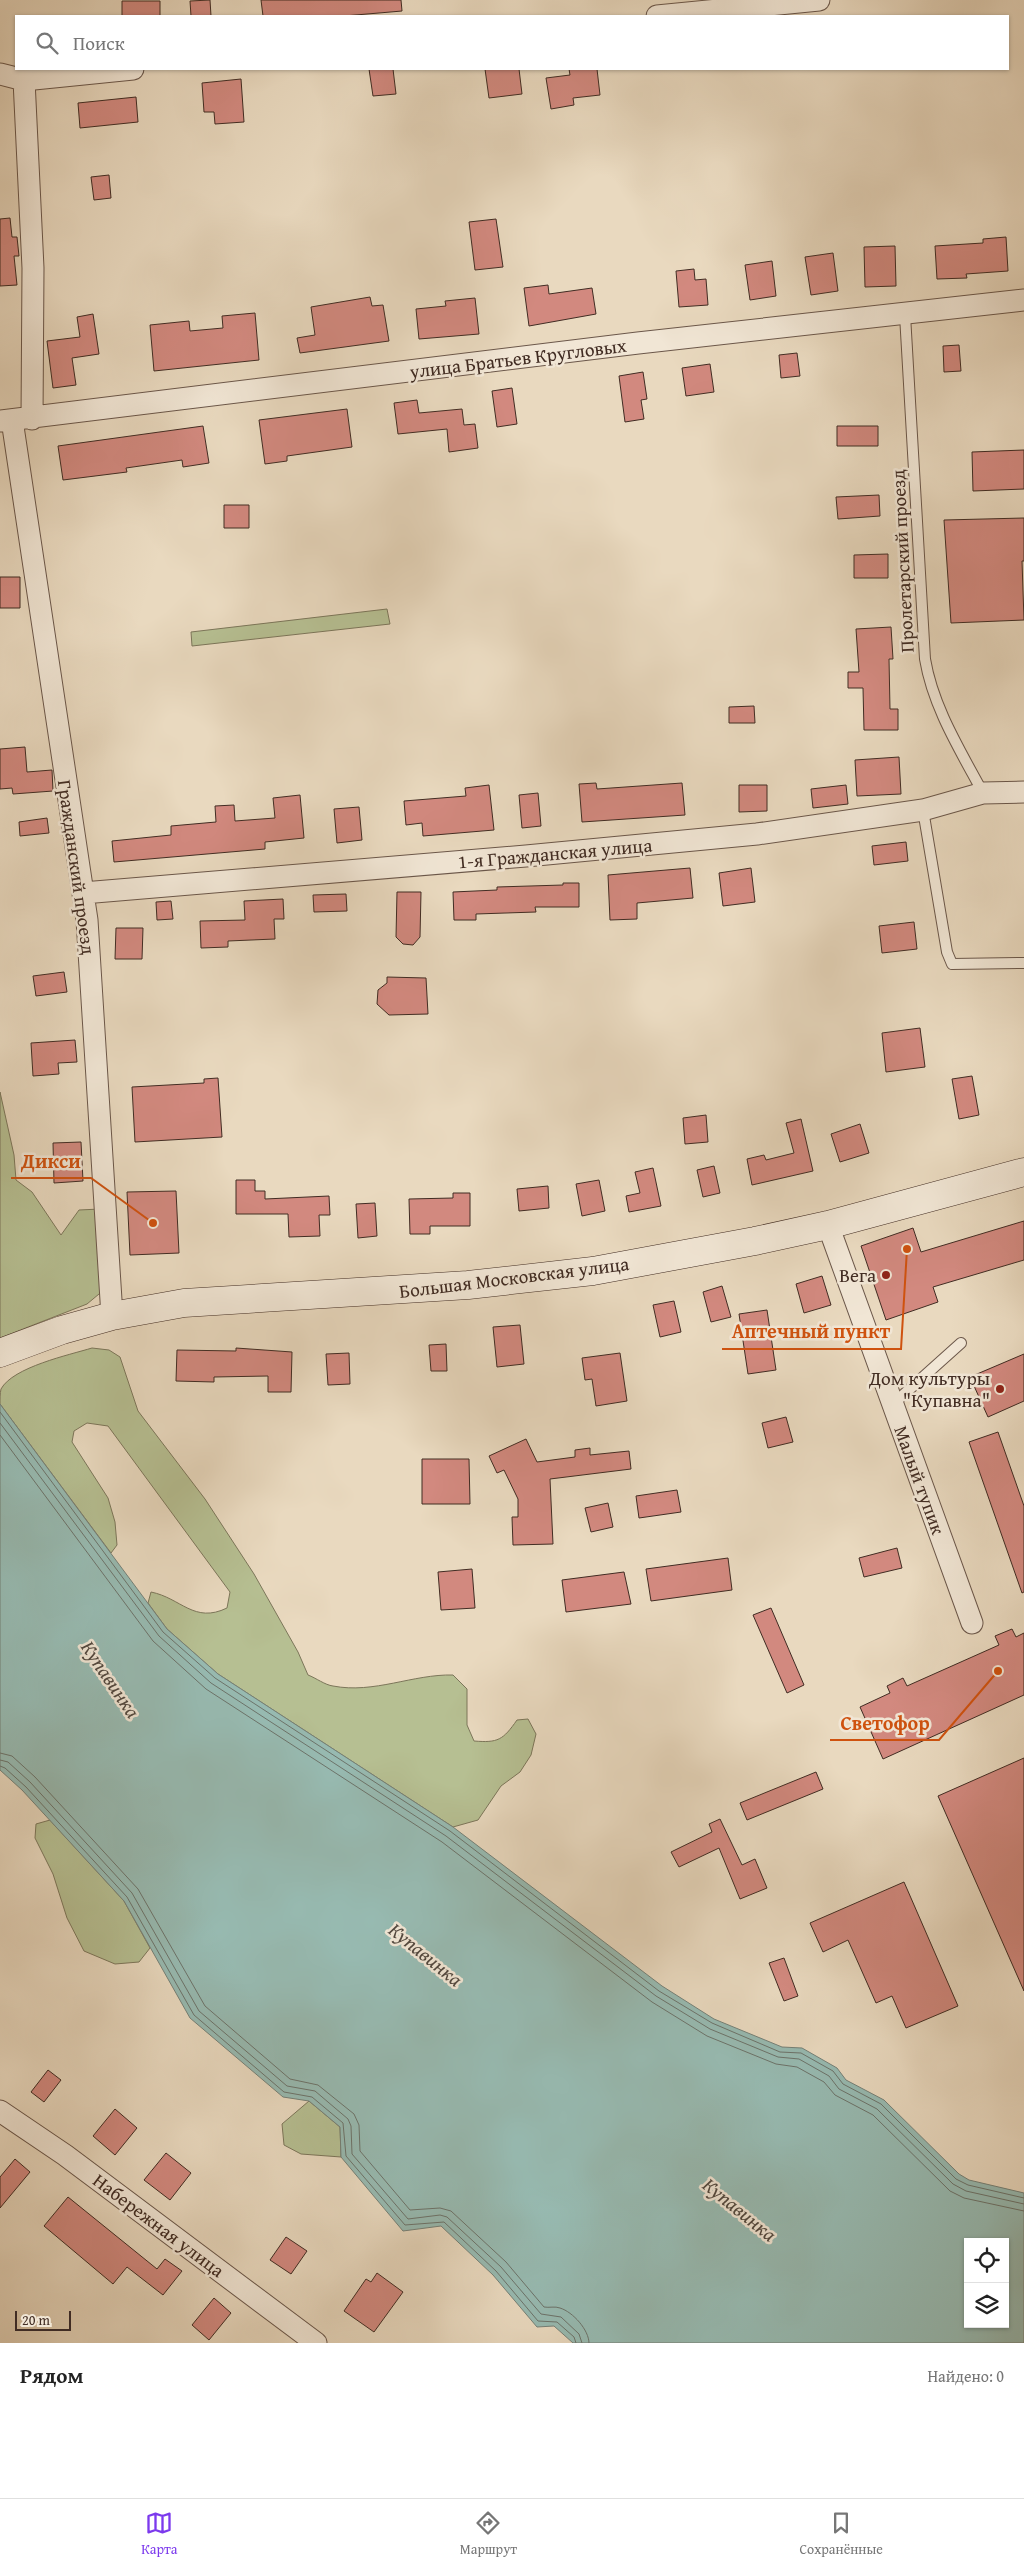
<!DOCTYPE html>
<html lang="ru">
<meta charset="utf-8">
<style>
:root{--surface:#fff;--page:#f6f6f6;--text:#222;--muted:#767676;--line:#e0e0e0;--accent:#7c3aed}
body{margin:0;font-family:"Gentium Book Plus",serif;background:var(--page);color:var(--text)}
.controls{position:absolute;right:15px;bottom:15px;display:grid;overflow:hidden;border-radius:0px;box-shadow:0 1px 4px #0004}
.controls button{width:45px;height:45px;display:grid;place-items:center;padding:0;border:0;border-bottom:1px solid var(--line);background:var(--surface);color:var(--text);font:25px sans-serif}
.scale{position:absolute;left:15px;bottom:12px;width:56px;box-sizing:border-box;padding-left:5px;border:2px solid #412c23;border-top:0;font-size:14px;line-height:18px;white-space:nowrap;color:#412c23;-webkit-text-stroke:4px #f1e6d5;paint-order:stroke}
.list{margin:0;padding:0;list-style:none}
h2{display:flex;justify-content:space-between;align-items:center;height:65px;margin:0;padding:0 20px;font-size:21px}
h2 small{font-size:16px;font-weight:400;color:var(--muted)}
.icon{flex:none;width:28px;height:28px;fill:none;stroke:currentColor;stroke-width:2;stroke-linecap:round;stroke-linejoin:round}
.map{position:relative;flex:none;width:1024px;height:2343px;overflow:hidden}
.search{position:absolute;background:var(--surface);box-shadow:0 1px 4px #0004;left:15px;right:15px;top:15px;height:55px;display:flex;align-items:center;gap:12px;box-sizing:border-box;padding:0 18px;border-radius:0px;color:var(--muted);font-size:19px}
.sheet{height:155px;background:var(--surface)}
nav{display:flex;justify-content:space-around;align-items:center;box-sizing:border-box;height:70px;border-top:1px solid var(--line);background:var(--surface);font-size:14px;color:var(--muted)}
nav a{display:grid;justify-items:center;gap:2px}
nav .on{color:var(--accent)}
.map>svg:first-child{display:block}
</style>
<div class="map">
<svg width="1024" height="2343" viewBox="0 0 1024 2343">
<rect width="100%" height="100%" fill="#e9d9bf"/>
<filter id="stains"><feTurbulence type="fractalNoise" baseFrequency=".004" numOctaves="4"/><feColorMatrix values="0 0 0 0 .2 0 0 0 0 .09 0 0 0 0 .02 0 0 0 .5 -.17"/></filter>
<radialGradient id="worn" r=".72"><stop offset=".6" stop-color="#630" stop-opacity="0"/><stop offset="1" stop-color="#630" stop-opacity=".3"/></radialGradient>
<path fill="#b6bf92" stroke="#7c765a" d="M387 609 390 624 192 646 191 632Z
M0 1092 14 1155 16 1180 32 1192 61 1235 79 1210 100 1209 105 1289 87 1304 0 1338Z
M92 1348 109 1350 120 1357 138 1411 205 1499 254 1574 298 1652 308 1675C316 1678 325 1685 333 1686 374 1694 413 1674 453 1675L467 1689V1725L474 1741C498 1743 503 1740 517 1720L528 1719 536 1734 531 1755 520 1772 501 1786 478 1820 453 1827 218 1674 167 1629 148 1603 151 1592C181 1598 194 1624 227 1608L230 1592 108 1426 87 1423 74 1431 72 1442 108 1498 115 1522 117 1545 111 1553 0 1404C0 1399 0 1393 1 1389 13 1367 69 1355 92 1348Z
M50 1820 124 1901 150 1948 139 1962 115 1964 84 1951 67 1918 53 1874 35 1838 36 1824Z
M309 2101 340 2127 341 2157 301 2154 284 2145 282 2124Z"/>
<path fill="#97bab1" stroke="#758178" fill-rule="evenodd" d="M0 1404 167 1629 218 1674 453 1827 662 1986 714 2019 782 2047 802 2048 837 2068 846 2080 884 2100 959 2174 969 2180 1024 2193V2343H573L554 2326 537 2327 493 2275 441 2226 403 2231 341 2157 340 2127 309 2101 283 2097 190 2018 124 1901 22 1790 0 1770ZM968 2242H1005V2324H968Z"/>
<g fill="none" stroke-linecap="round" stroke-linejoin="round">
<path stroke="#6c736a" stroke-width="1" d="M0 1412 163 1632 215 1678 450 1831 659 1991 712 2023 780 2052 801 2053 833 2071 843 2084 881 2104 956 2179 968 2185 1024 2198
M0 1423 159 1636 211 1683 446 1836 656 1996 710 2029 778 2057 799 2059 829 2076 839 2089 877 2109 953 2184 966 2191 1024 2204
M0 1435 153 1641 206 1689 442 1842 652 2002 707 2036 776 2064 797 2067 824 2082 835 2095 873 2115 950 2191 964 2198 1024 2211
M0 1753 12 1756 35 1777 138 1889 205 2006 290 2079 318 2085 354 2114 359 2125 360 2151 410 2210 440 2208 451 2211 506 2262 544 2307C549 2308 555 2306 560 2308 573 2312 589 2330 589 2343
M0 1760 8 1762 30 1782 132 1893 199 2011 287 2086 315 2091 348 2119 351 2126 352 2154 408 2219 440 2215 447 2217 501 2267 541 2314 561 2317 579 2334 582 2343
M0 1766 5 1768 26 1787 127 1897 194 2015 284 2092 312 2097 343 2123 346 2156 405 2225 444 2222 496 2271 538 2321 557 2322 574 2337 576 2343"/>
</g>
<path fill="#d2897f" stroke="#412c23" d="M210 0 211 16H191L190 1Z
M261 0H401L402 11 344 16H263Z
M122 1H160V16H122Z
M369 69H393L396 94 373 96Z
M485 69H519L522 94 489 98Z
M569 69H597L600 95 573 98 574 105 551 109 546 78 570 75Z
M241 79 244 122 215 124 214 112H204L202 83Z
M136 97 138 122 80 128 78 103Z
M109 175 111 198 94 200 91 177Z
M10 218 12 237H17L19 256H14L17 285 0 286V219Z
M496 219 503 267 475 270 469 222Z
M1006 237 1008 271 966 274 967 278 937 279 935 246 983 243V239Z
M895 246 896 286 865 287 864 247Z
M833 253 838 291 811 295 805 257Z
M772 261 776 296 750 300 745 265Z
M694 269 695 280 706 279 708 305 679 307 676 271Z
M548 285 549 294 592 288 596 314 529 326 524 288Z
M370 297 372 306 383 305 389 341 300 353 297 338 315 335 311 307Z
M475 298 479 334 419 339 416 309 446 306 445 301Z
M255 313 259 360 154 371 150 325 189 321 190 331 223 328 222 316Z
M93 314 99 354 72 358 76 385 53 388 47 341 80 337 77 317Z
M959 345 961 371 944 372 943 346Z
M797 353 800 376 781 378 779 355Z
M710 364 714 392 686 396 682 368Z
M643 372 647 399 641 400 644 419 625 422 619 376Z
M512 388 517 424 497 427 492 391Z
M417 400 419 413 462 409 464 425 475 424 478 448 449 452 447 429 398 434 394 403Z
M347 409 352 447 287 456V461L265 464 259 420Z
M203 426 209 463 183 467 182 460 126 468 127 472 63 480 58 446Z
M837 426H878V446H837Z
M1024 450V489L973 491 972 452Z
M879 495 880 516 838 519 836 497Z
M224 505H249V528H224Z
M1024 518V561H1022L1024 620 951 623 944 520Z
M888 554V578H854V555Z
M0 577H20V608H0Z
M891 627 893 659H889L890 709H898V730H864L863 688H848V672H859L856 629Z
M754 706 755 723H729V707Z
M25 747 27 772 52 770 53 791 13 794 12 788 0 789V749Z
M899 757 901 794 857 796 855 760Z
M596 783 597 789 682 783 685 815 582 822 579 784Z
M489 785 494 830 423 836 422 823 406 825 404 801 466 796 465 788Z
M739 785H767V811L739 812Z
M846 785 848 804 813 808 811 789Z
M538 793 541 826 522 828 519 795Z
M300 795 304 838 265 842V849L114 862 112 841 171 835V826L216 822 215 806 234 805 235 821 275 818 273 798Z
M359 807 362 840 337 843 334 809Z
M47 818 49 833 20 836 19 822Z
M906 842 908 861 874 865 872 846Z
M690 868 693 898 637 903V919L610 920 608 875Z
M751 868 755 902 723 906 719 873Z
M563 883H579V907H535L536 912 476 914V920H454L453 892 497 890V887L563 885Z
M397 892H421L420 937 413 945 403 944 396 937Z
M346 894 347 911 314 912 313 895Z
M283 899 284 919H274L275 939 228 941V947L201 948 200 921 245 920 244 901Z
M171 901 173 919 157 920 156 902Z
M914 922 917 949 882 953 879 926Z
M116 928H143L142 959H115Z
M64 972 67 992 36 996 33 976Z
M387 977 426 978 428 1014 389 1015 377 1004 378 990 387 983Z
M920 1028 925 1067 886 1072 882 1033Z
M75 1040 77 1062 58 1063 59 1074 33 1076 31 1043Z
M972 1076 979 1115 959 1119 952 1079Z
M218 1078 222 1137 135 1142 132 1087 204 1083V1079Z
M706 1115 708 1142 685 1144 683 1118Z
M801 1119 813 1171 752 1185 747 1159 764 1155 766 1160 794 1153 786 1123Z
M860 1124 869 1153 840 1162 831 1134Z
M81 1142 83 1181 54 1183 53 1143Z
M714 1166 720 1193 703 1197 697 1170Z
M653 1168 661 1206 629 1212 626 1196 640 1193 635 1172Z
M236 1180H255V1191H265V1199L329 1196 330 1215H319L320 1236 289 1237 288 1214H236Z
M599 1180 605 1211 582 1216 576 1184Z
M548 1186 549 1208 519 1211 517 1189Z
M176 1191 179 1253 130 1255 127 1192Z
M453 1193H470V1226H430V1234H410L409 1199 453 1198Z
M375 1203 377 1236 358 1238 356 1204Z
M1024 1221V1260L933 1287 938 1302 886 1320 861 1246 913 1228 921 1252Z
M822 1276 831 1305 804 1313 796 1284Z
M722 1286 731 1317 711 1322 703 1292Z
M674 1301 681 1332 660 1337 653 1305Z
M767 1310 776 1370 748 1374 739 1314Z
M520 1325 524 1364 497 1367 493 1327Z
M446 1344 447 1371H431L429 1345Z
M236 1348 292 1352 291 1392H268V1376L214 1377V1382L176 1381 177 1350 236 1351Z
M349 1353 350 1384 328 1385 326 1354Z
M620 1353 627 1401 596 1406 592 1379 585 1380 582 1358Z
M1024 1354V1401L988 1417 970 1377Z
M786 1417 793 1442 768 1448 762 1423Z
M998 1432 1024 1506V1592L1022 1593 969 1442Z
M526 1439 537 1462 575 1457V1450L590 1448V1455L629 1451 631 1469 550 1479 553 1544 513 1545 512 1517H518V1499L504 1470 497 1473 489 1456Z
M422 1459H469L470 1504H422Z
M677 1490 681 1512 639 1518 636 1496Z
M608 1503 613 1527 591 1532 585 1508Z
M897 1548 902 1568 864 1577 859 1558Z
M728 1558 732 1590 651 1601 646 1569Z
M472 1569 475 1608 441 1610 438 1572Z
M624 1572 631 1604 566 1612 562 1580Z
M771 1608 804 1685 787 1693 753 1615Z
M1012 1629 1016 1637 1024 1633V1695L883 1759 860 1707 890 1693 887 1686 903 1678 907 1686 999 1645 995 1636Z
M1024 1758V1991L938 1796Z
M816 1772 823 1789 747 1820 740 1803Z
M720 1819 742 1865 755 1859 767 1888 740 1899 719 1848 679 1867 671 1852 712 1832 709 1824Z
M904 1882 958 2006 906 2028 892 1996 876 2003 848 1940 823 1952 810 1923Z
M784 1958 798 1996 784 2001 769 1963Z
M48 2070 61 2080 44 2102 31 2092Z
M115 2109 137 2128 115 2155 93 2136Z
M166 2153 191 2173 170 2200 144 2180Z
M15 2159 30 2172 0 2208V2177Z
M68 2197 157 2269 165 2259 182 2271 163 2295 127 2267 113 2284 44 2226Z
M286 2237 307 2251 291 2274 270 2260Z
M377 2273 403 2292 374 2332 344 2311 366 2279 371 2282Z
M214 2298 231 2313 209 2340 192 2325Z"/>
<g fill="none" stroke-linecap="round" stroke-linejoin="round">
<defs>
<path id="service" d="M905 315 925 659C933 707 960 750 983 793
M923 810 947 952 952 964 1024 963
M893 1404 961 1343"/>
<path id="minor" d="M657 16 819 0
M0 74 24 80 33 268 32 419
M24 80 133 69
M12 420 87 920 112 1316
M0 421 638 343 1024 300
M83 893 526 856 757 834 923 810 983 793 1024 792
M828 1225 972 1623
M0 2111 65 2155 316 2343"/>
<path id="secondary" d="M0 1353 62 1330 112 1316 184 1303 468 1285 593 1271 755 1241 828 1225 1024 1172"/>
</defs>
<use href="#service" stroke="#6b574a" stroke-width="12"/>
<use href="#minor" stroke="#6b574a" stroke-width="23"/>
<use href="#secondary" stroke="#412c23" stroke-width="29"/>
<use href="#service" stroke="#f1e6d5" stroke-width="10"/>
<use href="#minor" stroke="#f1e6d5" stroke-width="21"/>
<use href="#secondary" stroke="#f1e6d5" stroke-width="28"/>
</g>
<g fill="#8f2418" stroke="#f1e6d5" stroke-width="2">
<circle cx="886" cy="1275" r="5"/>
<circle cx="1000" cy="1389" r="5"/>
</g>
<g text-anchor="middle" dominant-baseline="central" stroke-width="5" stroke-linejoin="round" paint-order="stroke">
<g font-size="19" fill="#412c23" stroke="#f1e6d5">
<text transform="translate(518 358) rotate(-7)">улица Братьев Кругловых</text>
<text transform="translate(902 561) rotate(-93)">Пролетарский проезд</text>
<text transform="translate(555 853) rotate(-5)">1-я Гражданская улица</text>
<text transform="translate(77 867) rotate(82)">Гражданский проезд</text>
<text transform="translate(514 1277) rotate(-7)">Большая Московская улица</text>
<text transform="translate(920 1480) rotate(70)">Малый тупик</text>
<text transform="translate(159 2225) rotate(37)">Набережная улица</text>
</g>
<g font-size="19" fill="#412c23" stroke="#f1e6d5" text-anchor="end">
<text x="876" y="1275">Вега</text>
<text x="990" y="1378">Дом культуры<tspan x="990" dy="22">"Купавна"</tspan></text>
</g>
<g font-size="20" font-style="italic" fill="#52483f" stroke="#f1e6d5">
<text transform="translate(111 1679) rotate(56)">Купавинка</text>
<text transform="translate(426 1954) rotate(39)">Купавинка</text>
<text transform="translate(740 2209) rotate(39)">Купавинка</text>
</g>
</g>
<path fill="none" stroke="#cf520f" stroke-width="2" d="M153 1223L91 1178H11M907 1249L901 1349H722M998 1671L939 1740H830"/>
<g fill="#cf520f" stroke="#f1e6d5" stroke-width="2">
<circle cx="153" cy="1223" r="5"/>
<circle cx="907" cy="1249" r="5"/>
<circle cx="998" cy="1671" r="5"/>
</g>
<g font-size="20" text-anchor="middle" font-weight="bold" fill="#cf520f" stroke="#f1e6d5" stroke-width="5" stroke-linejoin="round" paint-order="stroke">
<text x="51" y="1168">Дикси</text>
<text x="811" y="1338">Аптечный пункт</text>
<text x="885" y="1730">Светофор</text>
</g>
<rect width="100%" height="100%" filter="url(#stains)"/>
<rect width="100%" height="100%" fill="url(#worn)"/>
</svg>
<div class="controls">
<button><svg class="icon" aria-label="locate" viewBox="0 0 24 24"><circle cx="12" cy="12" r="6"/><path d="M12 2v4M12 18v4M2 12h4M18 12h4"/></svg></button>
<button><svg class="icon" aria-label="layers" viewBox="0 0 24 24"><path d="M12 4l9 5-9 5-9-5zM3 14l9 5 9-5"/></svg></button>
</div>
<div class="scale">20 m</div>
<div class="search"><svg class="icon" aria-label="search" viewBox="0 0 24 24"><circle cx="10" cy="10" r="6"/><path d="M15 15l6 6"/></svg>Поиск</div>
</div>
<section class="sheet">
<h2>Рядом<small>Найдено: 0</small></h2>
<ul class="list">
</ul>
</section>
<nav>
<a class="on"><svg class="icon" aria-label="map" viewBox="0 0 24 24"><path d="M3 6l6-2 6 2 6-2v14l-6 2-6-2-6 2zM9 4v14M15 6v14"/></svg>Карта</a>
<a><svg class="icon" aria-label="directions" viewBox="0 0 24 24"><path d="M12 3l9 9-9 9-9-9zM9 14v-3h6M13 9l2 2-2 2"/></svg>Маршрут</a>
<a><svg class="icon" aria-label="saved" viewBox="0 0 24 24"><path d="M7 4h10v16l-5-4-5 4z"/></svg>Сохранённые</a>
</nav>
